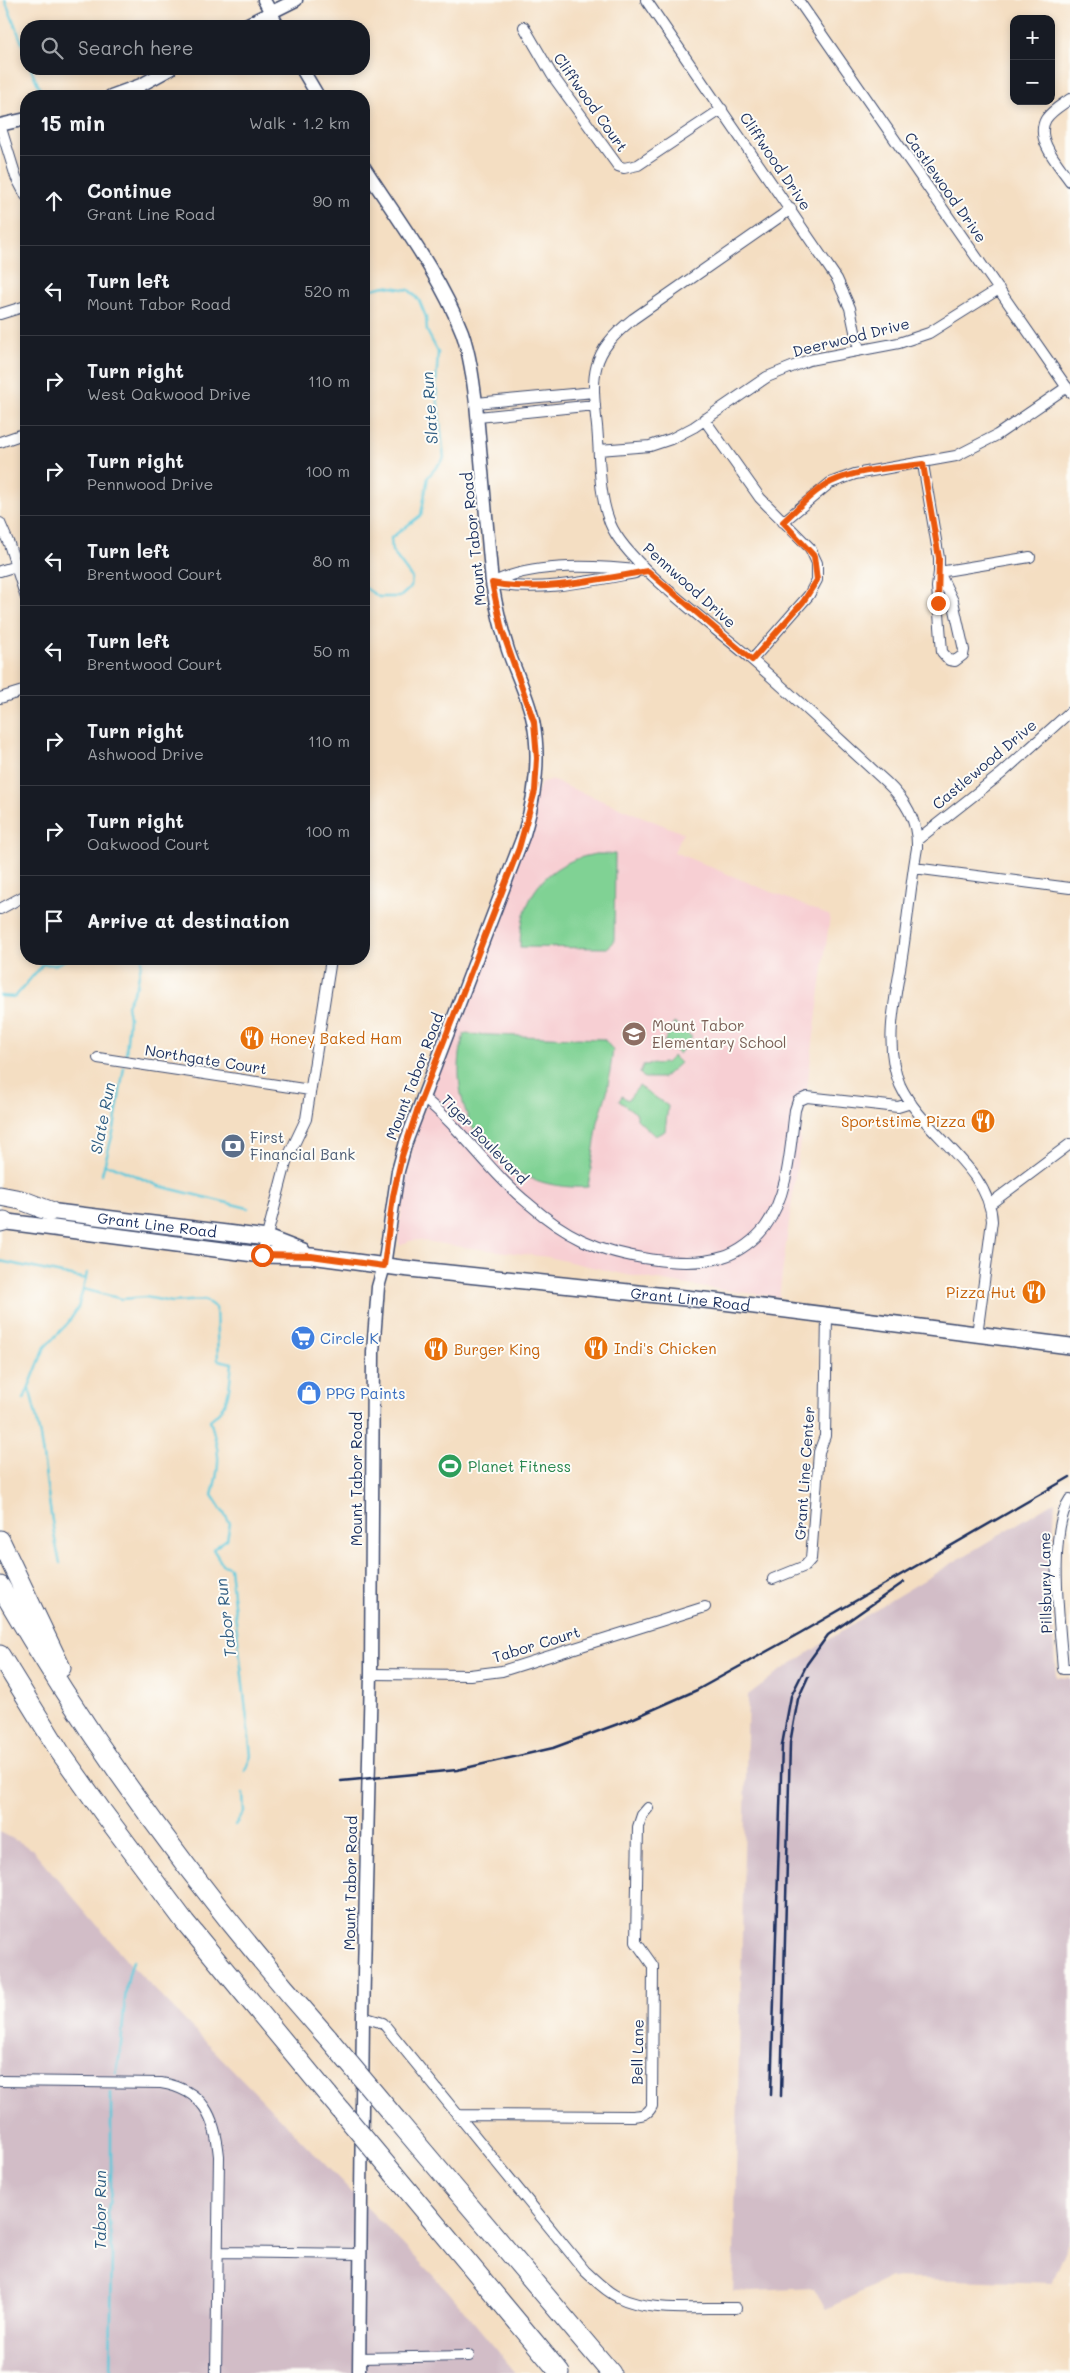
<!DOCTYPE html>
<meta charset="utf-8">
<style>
:root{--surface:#171b24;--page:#20242c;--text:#f1f3f6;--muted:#9ea1a6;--line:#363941}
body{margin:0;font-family:Mali,sans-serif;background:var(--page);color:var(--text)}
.controls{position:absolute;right:15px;top:15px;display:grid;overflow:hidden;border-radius:10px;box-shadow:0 2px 8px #0003}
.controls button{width:45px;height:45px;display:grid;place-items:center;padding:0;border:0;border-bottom:1px solid var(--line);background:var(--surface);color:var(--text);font:25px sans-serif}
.stop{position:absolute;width:15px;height:15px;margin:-11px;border:4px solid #ea580c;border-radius:50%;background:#fff}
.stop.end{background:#ea580c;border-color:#fff;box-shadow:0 1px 5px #0008}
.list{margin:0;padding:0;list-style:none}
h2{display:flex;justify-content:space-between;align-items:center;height:65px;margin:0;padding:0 20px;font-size:21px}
h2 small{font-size:16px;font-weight:400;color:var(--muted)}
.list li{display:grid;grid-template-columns:32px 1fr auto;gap:15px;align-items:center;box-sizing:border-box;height:90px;padding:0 20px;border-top:1px solid var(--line)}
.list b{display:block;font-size:19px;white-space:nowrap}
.list p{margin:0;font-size:16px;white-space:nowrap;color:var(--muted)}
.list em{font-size:16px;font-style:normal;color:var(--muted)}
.icon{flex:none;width:28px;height:28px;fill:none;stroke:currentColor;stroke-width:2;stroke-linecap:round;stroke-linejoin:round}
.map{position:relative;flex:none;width:1070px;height:2373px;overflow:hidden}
.search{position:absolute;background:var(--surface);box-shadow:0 2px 8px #0003;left:20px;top:20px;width:350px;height:55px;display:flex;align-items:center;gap:12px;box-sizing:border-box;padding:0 18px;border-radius:20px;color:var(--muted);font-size:19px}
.panel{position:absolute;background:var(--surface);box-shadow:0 2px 8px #0003;left:20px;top:90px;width:350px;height:875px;border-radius:20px}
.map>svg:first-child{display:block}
</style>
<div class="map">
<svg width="1070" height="2373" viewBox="0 0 1070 2373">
<rect width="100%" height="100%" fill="#fdfcf7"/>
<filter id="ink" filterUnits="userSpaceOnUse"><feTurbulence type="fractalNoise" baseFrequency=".02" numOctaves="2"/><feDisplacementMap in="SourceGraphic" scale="10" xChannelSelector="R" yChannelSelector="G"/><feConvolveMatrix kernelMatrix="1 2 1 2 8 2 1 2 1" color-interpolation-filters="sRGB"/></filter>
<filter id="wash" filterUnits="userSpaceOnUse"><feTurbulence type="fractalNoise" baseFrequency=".0096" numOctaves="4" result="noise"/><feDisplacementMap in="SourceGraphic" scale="20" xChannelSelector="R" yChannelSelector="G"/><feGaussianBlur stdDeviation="1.12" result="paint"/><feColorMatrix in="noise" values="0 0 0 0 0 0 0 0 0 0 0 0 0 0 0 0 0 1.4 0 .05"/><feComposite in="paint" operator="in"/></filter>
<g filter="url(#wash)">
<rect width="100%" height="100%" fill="#f4dec2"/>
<path fill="#f7cfd3" d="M551 780 683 833 674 852 830 916 779 1297 707 1288 627 1275 548 1257 455 1246 419 1240 409 1241 400 1246 398 1236 406 1176 418 1125 541 782Z"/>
<path fill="#d2bdc7" d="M1055 1501 1050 1591 1056 1677 1070 1678V2240L1052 2283 890 2278 826 2309 814 2288 733 2292 748 1695 777 1673 886 1603Z
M0 1832 32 1849 132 1966 448 2291 516 2373H0Z"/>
<path fill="#80d294" stroke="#4e8079" d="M596 854H615L614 942 607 948 520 947C520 897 546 862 596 854Z
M674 1023 692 1037 679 1054 664 1042Z
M464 1034 604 1039 613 1050 607 1092 598 1122 588 1187C499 1192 441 1119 464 1034Z
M673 1056 680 1063 663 1078H644L640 1073 643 1065 666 1063Z
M639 1086 668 1106 665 1131 655 1136 637 1119V1114L619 1101 622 1096 628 1100Z"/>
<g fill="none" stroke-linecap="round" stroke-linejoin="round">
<path stroke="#5ec8da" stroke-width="2.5" d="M5 0 26 53
M31 69 43 96
M364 291 385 286 409 290 419 300 426 317 427 331 438 352 436 386 444 458 428 477 421 515 391 538 392 551 412 578 411 587 400 597H379L364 587
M0 996 15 997 43 964 55 965 67 959
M126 1054 129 1018 127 1005 137 985 142 959
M104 1165 113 1166 159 1186 248 1208
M102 1174 114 1129 124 1067
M0 1261 86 1279
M83 1289 122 1299 145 1297 172 1302 205 1300 216 1308 218 1360 232 1363C229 1387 231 1405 210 1420 220 1452 221 1463 212 1495L230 1523 227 1539 213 1549 222 1564 230 1568 251 1756 245 1771
M29 1388C46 1445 46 1506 60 1563
M24 1399 45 1347 68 1323 78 1308 87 1273
M235 1825 244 1812 243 1794
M116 2073C126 2037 120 1997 133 1961
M110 2373 112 2252 108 2211 111 2191V2093"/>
</g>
</g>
<g filter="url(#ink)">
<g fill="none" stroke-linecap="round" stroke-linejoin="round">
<defs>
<path id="minor" d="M646 0 837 279 850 308 859 350
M798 0 1070 392
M524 27 552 75 618 166 624 168 638 165 722 109
M1070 99C1062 105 1052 110 1046 119 1034 139 1059 165 1070 181
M0 125 16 177 26 196
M791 209 633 319C590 353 591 374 597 426 600 457 598 493 610 523 626 564 715 627 751 659 797 699 841 741 886 782 905 800 918 820 917 848 911 882 908 916 903 950 897 993 882 1043 900 1085 922 1133 990 1168 992 1221L977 1335
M0 314 26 306
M476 403 594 392
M478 417 595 405
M704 419 760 498 810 548 817 563V580L809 595 752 660
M0 442 26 433
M599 450 650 446 671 439 694 427 767 377 809 360 899 343 929 333 999 289
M923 464 939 558V572L1030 557
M783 522 830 483 855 474 956 456 997 435 1067 387
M0 523 9 544 26 598
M0 571 26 563
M939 572 953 601 964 650 963 655 955 661 949 660 942 652 937 587Z
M492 583C535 561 601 566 647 571
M492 583C536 593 591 581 635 573
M0 698 26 690
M917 840 1001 774 1070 712
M914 868 1070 888
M0 909 26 895
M98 1058 310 1090
M422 1097C462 1128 489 1172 529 1204 545 1218 563 1231 582 1240 618 1257 685 1269 723 1257 738 1253 756 1239 765 1227 789 1194 790 1148 795 1110L798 1101 807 1097 898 1107 911 1103
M990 1204 1070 1144
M262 1255 287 1159 306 1119 331 959
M1070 1499C1047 1532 1060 1627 1063 1669H1070
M773 1579 805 1566 811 1559 819 1452 825 1436 827 1315
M371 1674 470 1675 502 1671 705 1607
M363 2017 383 2023 585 2271C595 2280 605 2291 618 2297 649 2313 701 2307 736 2308
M0 2081 161 2083C204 2090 215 2117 219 2156L216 2373
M457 2115 633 2116C642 2115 648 2115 652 2106L653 1966 636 1942 638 1827 642 1815 648 1808
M218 2252 360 2254
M359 2358 469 2356"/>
<path id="tertiary" d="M264 0 278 26
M244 26 296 0
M302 69 318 96
M111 96 141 85 170 69
M0 125 26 119
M359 2373 363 2017 371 1674 373 1352 378 1287 384 1266 398 1171 406 1142 524 834C535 797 541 759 533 721 528 696 516 674 508 650 501 628 496 606 492 583L476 403C473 380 470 355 462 332 439 273 398 220 364 167"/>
<g id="secondary">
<path id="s1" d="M40 1210 267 1238 303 1252"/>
<path id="s2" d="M0 1221 262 1255 311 1256 401 1268 723 1302 1070 1346"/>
</g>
<path id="motorway" d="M0 1196 21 1200 50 1211
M0 1222 4 1221
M0 1540 61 1668
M0 1586C93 1748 204 1898 328 2038
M0 1655 60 1752 102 1811 185 1922 328 2095
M396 2119 611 2373
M394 2174 560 2373"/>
</defs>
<use href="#minor" stroke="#3c496d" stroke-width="12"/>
<use href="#tertiary" stroke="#3c496d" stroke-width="15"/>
<use href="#secondary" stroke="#3c496d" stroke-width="18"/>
<use href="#motorway" stroke="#3c496d" stroke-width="21"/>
<use href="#minor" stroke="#fff" stroke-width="10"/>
<use href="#tertiary" stroke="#fff" stroke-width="12"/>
<use href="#secondary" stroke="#fff" stroke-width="15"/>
<use href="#motorway" stroke="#fff" stroke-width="19"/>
<path stroke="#1b2f5e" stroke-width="2.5" d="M341 1781 457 1770 553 1748 634 1718 697 1690 800 1633 1070 1477
M771 2095 782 1745 791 1696 807 1664 828 1635 904 1582
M781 2096 790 1743 798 1699 808 1677"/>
<defs>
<path id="motorway-bridge" d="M328 2038 396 2119
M328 2095 394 2174"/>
</defs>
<use href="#motorway-bridge" stroke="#3c496d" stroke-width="21" stroke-linecap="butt"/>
<use href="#motorway-bridge" stroke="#fff" stroke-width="19"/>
</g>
</g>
<g fill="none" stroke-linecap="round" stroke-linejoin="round" filter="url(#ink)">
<path stroke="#ea580c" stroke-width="6" d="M262 1255 311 1256 384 1266 393 1196 402 1156 419 1105 519 848 535 791 537 758 534 722 502 630 492 583C538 593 601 579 648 571L752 660 803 602 817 580 814 556 783 522C798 508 813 491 831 482 858 469 894 468 923 464L939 558 938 603"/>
</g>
<defs>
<symbol id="school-disc" viewBox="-11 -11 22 22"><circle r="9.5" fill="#8d6e63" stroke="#fdfcf7"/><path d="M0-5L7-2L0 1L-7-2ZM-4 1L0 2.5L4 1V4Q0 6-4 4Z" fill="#fff"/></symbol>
<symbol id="restaurant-disc" viewBox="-11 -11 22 22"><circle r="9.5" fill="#e8710a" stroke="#fdfcf7"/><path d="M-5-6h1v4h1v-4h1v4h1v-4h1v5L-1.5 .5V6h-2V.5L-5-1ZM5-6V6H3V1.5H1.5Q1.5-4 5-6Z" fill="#fff"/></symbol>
<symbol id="bank-disc" viewBox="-11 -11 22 22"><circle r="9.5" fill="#5c6f8a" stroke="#fdfcf7"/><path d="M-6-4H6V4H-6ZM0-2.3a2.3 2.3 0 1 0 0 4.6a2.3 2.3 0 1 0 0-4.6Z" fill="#fff"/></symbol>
<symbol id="supermarket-disc" viewBox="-11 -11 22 22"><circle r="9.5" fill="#3f7fe0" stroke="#fdfcf7"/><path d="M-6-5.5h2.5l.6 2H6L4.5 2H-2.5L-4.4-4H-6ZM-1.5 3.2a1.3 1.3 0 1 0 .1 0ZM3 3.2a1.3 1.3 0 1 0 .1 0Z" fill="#fff"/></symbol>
<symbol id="shop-disc" viewBox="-11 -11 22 22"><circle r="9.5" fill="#3f7fe0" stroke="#fdfcf7"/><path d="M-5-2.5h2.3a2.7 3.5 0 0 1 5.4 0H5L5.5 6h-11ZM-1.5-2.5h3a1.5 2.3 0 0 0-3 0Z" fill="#fff"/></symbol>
<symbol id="stadium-disc" viewBox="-11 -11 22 22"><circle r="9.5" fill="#2e9e5b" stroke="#fdfcf7"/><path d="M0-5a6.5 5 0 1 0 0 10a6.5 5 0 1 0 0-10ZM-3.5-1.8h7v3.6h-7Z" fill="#fff"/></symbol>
</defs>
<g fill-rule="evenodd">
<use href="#school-disc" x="620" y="1020" width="28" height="28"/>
<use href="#restaurant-disc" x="238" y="1024" width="28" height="28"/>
<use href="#restaurant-disc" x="969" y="1107" width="28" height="28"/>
<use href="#bank-disc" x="219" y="1132" width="28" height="28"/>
<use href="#restaurant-disc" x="1020" y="1278" width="28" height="28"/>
<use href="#supermarket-disc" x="289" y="1324" width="28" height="28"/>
<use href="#restaurant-disc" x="582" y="1334" width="28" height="28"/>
<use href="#restaurant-disc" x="422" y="1335" width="28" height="28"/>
<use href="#shop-disc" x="295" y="1379" width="28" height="28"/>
<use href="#stadium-disc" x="436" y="1452" width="28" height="28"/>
</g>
<g text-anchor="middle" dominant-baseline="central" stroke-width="4" stroke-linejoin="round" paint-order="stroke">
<g font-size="15" fill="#1b2f5e" stroke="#fdfcf7">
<text transform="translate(591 102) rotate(55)">Cliffwood Court</text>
<text transform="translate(776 161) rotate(56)">Cliffwood Drive</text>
<text transform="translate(946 187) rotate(55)">Castlewood Drive</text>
<text transform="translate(851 337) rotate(-14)">Deerwood Drive</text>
<text transform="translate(473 539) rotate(-96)">Mount Tabor Road</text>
<text transform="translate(690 585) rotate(42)">Pennwood Drive</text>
<text transform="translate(984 764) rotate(-40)">Castlewood Drive</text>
<text transform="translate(206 1059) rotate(9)">Northgate Court</text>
<text transform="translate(414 1076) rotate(-69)">Mount Tabor Road</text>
<text transform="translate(485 1139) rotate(46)">Tiger Boulevard</text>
<text stroke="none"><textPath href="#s1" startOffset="118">Grant Line Road</textPath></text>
<text stroke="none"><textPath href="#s2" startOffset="695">Grant Line Road</textPath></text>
<text transform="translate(804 1473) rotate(-86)">Grant Line Center</text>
<text transform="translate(356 1479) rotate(-90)">Mount Tabor Road</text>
<text transform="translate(1045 1583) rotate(-91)">Pillsbury Lane</text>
<text transform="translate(536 1644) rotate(-17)">Tabor Court</text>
<text transform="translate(350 1883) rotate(-89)">Mount Tabor Road</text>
<text transform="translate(637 2052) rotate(-89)">Bell Lane</text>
</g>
<g font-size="15" fill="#785e54" stroke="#fdfcf7" text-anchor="start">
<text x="652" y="1025">Mount Tabor<tspan x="652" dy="17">Elementary School</tspan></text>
</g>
<g font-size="15" fill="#c56008" stroke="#fdfcf7" text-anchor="start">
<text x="270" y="1038">Honey Baked Ham</text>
<text x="966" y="1121" text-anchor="end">Sportstime Pizza</text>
<text x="1016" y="1292" text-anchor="end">Pizza Hut</text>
<text x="614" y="1348">Indi's Chicken</text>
<text x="454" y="1349">Burger King</text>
</g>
<g font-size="15" fill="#4e5e75" stroke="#fdfcf7" text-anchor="start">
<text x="250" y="1137">First<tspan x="250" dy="17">Financial Bank</tspan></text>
</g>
<g font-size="15" fill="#366cbe" stroke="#fdfcf7" text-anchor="start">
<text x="320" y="1338">Circle K</text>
<text x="326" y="1393">PPG Paints</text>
</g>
<g font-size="15" fill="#27864d" stroke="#fdfcf7" text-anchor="start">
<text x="468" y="1466">Planet Fitness</text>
</g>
<g font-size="16" font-style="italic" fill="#2f5d83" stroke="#fdfcf7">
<text transform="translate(429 408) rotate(-94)">Slate Run</text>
<text transform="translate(102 1118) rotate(-79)">Slate Run</text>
<text transform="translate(225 1618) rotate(-97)">Tabor Run</text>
<text transform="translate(99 2210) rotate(-90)">Tabor Run</text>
</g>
</g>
</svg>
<div class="controls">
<button>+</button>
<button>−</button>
</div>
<div class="stop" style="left:262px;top:1255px"></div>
<div class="stop end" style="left:938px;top:603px"></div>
<div class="search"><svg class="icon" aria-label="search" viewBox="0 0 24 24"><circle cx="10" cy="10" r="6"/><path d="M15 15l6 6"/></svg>Search here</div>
<section class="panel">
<h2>15 min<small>Walk · 1.2 km</small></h2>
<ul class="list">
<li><svg class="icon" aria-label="ahead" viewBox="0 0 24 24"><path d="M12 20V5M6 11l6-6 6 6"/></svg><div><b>Continue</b><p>Grant Line Road</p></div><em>90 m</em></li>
<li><svg class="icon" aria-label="left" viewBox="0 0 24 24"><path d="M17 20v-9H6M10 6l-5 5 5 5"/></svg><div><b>Turn left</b><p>Mount Tabor Road</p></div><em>520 m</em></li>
<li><svg class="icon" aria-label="right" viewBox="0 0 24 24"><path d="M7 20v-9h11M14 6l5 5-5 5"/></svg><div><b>Turn right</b><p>West Oakwood Drive</p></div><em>110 m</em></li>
<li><svg class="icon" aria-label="right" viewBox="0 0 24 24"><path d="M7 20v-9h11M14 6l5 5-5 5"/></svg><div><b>Turn right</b><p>Pennwood Drive</p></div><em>100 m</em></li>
<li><svg class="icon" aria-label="left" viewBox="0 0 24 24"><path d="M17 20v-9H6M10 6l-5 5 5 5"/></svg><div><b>Turn left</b><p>Brentwood Court</p></div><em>80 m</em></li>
<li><svg class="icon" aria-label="left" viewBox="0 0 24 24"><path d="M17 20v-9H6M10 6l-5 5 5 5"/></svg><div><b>Turn left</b><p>Brentwood Court</p></div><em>50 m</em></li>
<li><svg class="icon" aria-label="right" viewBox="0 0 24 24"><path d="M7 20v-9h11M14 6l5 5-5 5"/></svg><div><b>Turn right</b><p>Ashwood Drive</p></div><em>110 m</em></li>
<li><svg class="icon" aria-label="right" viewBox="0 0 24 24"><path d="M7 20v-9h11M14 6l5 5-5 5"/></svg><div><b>Turn right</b><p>Oakwood Court</p></div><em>100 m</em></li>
<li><svg class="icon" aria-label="arrive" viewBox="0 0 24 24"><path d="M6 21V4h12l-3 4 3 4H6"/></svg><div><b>Arrive at destination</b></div></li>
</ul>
</section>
</div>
